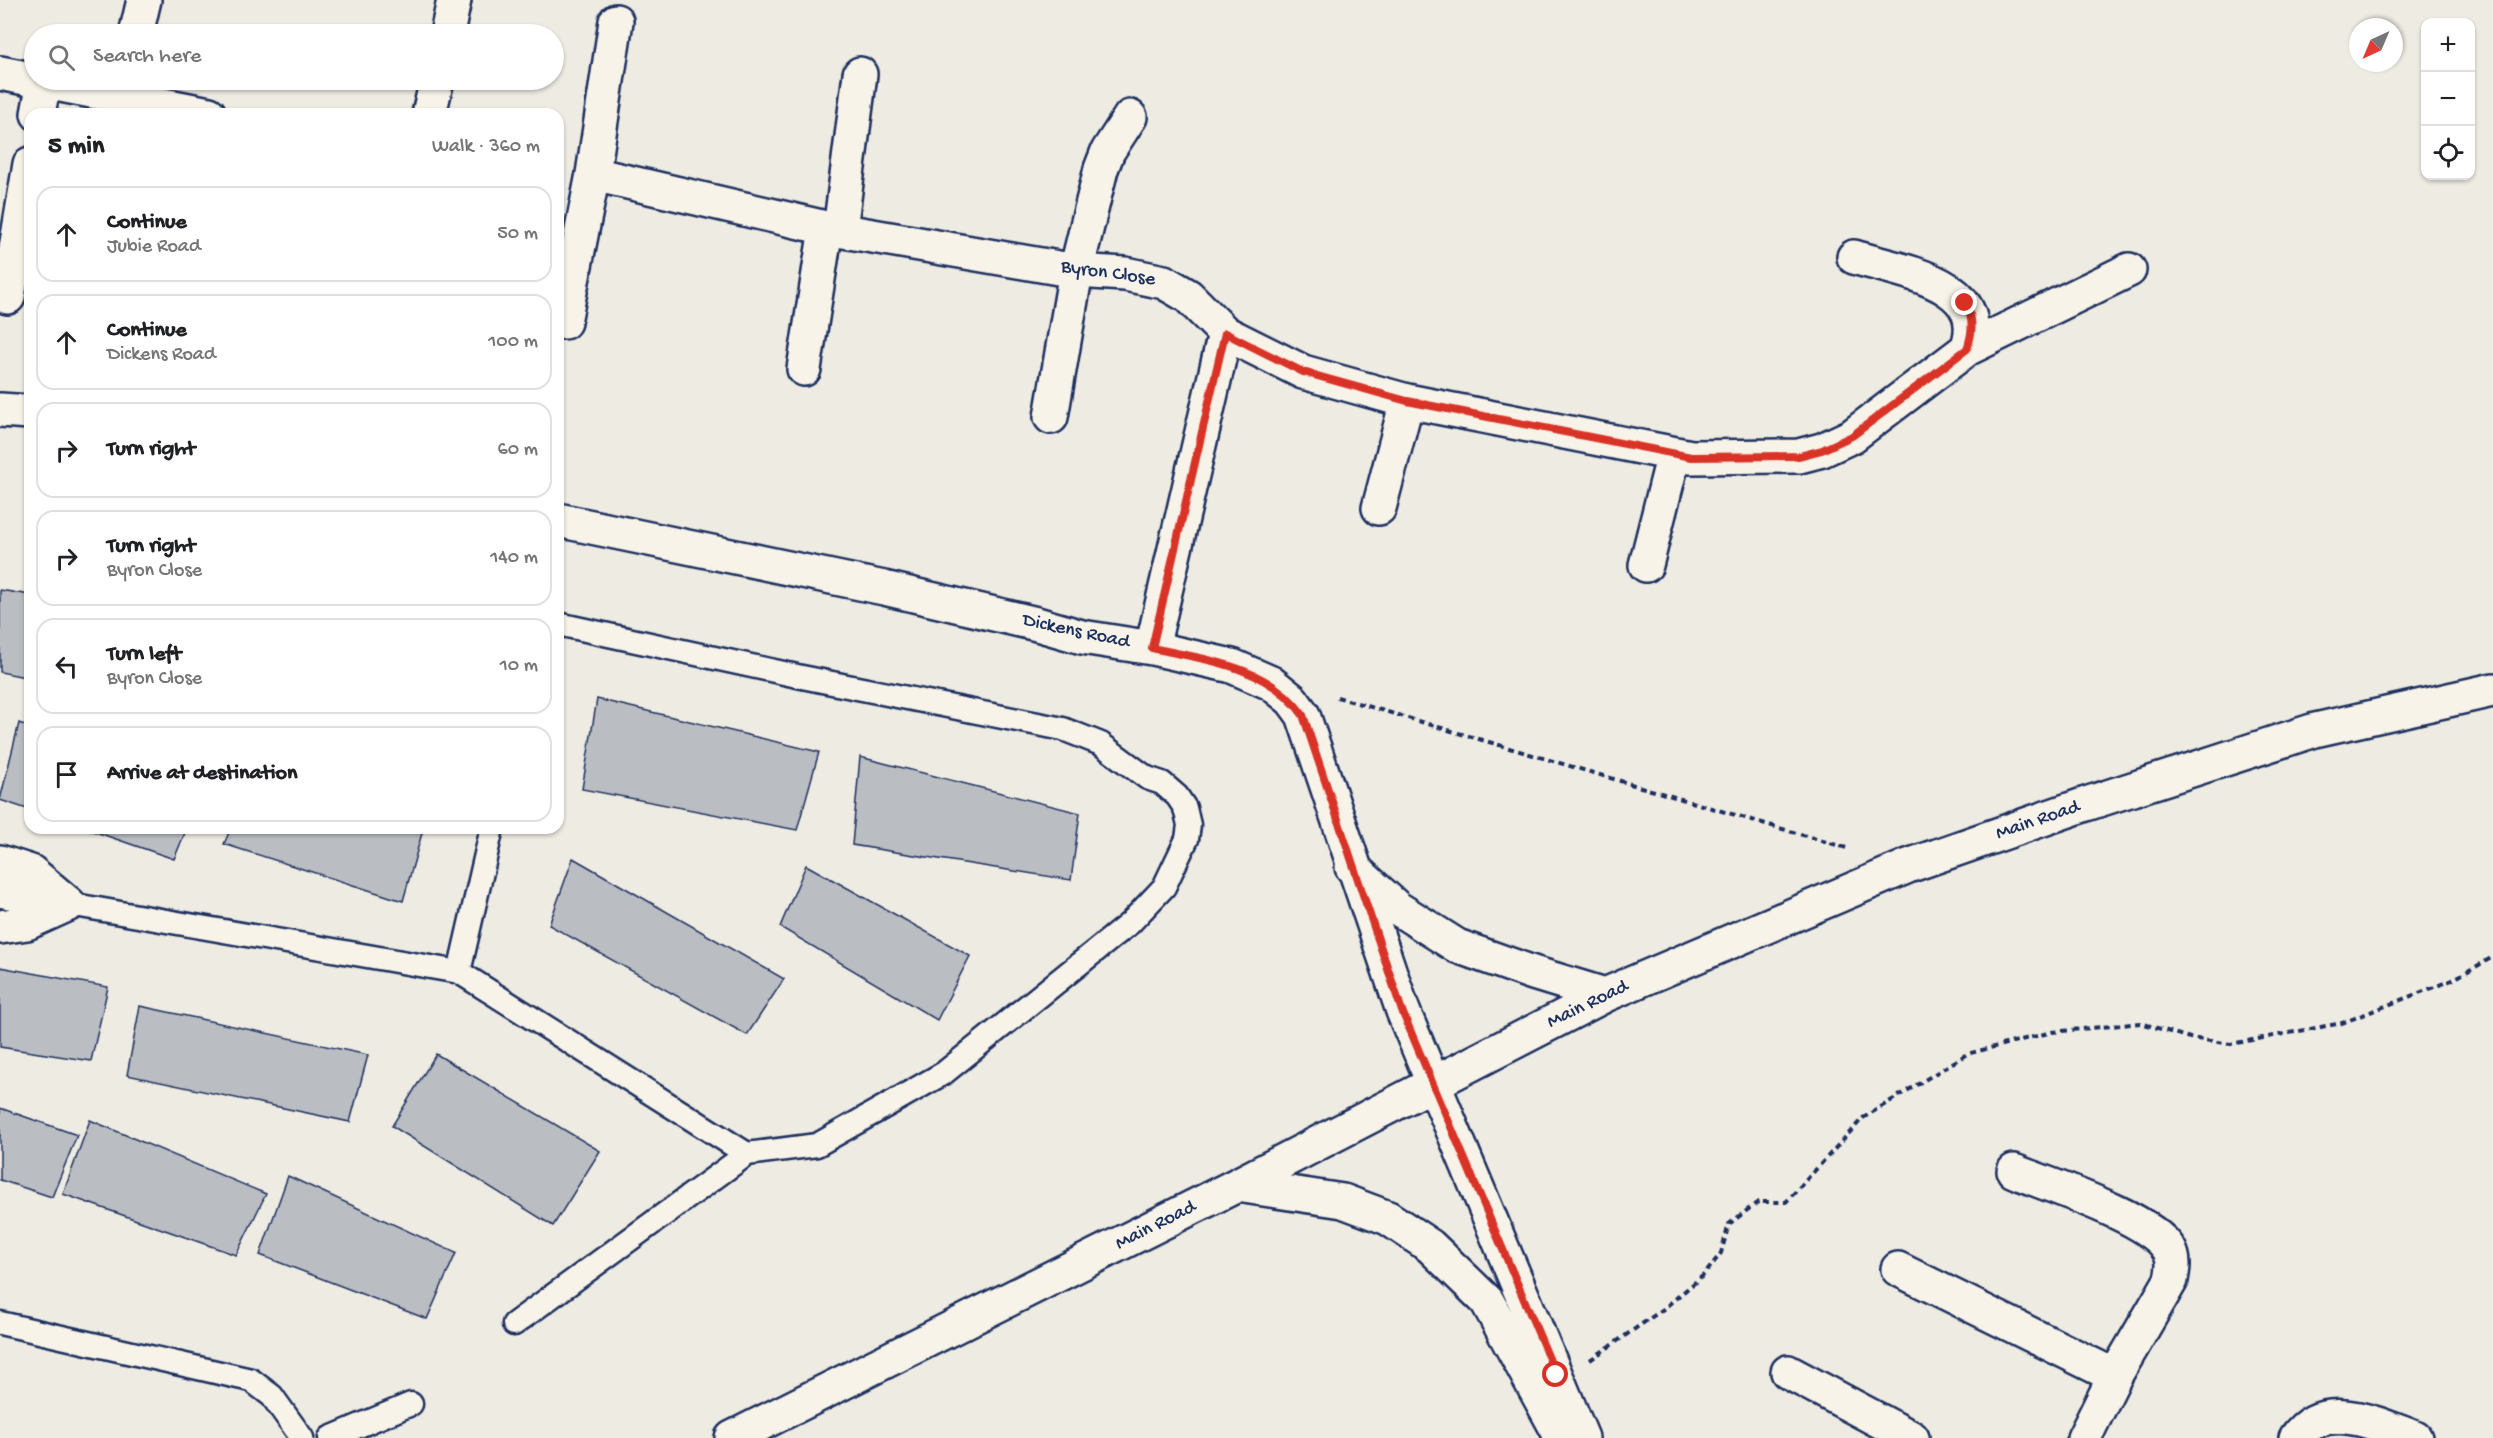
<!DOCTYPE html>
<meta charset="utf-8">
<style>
:root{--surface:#fff;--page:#f6f6f6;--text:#202124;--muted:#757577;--line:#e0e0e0}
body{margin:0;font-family:"Gochi Hand",sans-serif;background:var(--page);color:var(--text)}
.controls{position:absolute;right:18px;top:18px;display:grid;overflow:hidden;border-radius:12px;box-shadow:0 2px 4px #0004}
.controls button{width:54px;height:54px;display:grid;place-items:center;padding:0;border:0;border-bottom:2px solid var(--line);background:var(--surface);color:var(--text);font:30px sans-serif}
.compass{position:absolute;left:2349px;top:18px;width:54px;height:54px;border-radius:50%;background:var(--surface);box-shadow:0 2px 4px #0004;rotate:224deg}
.stop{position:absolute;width:18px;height:18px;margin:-14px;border:4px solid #d93025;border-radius:50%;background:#fff}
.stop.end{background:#d93025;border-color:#fff;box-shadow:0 2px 6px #0008}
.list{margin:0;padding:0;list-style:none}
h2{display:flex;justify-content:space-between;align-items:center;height:78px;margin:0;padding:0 24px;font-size:26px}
h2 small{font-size:20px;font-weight:400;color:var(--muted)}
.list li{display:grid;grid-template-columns:39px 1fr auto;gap:18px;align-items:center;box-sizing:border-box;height:96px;margin:0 12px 12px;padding:0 12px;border:2px solid var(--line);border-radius:18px}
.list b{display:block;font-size:22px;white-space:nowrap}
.list p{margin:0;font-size:20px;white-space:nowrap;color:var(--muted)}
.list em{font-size:20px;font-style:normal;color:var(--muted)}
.icon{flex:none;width:33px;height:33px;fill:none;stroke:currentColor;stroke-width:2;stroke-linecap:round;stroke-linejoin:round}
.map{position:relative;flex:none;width:2493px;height:1438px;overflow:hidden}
.search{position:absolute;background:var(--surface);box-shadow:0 2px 4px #0004;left:24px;top:24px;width:540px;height:66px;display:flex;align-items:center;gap:15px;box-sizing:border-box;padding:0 21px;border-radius:33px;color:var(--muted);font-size:22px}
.panel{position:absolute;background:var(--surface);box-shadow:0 2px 4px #0004;left:24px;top:108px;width:540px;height:726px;border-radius:18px}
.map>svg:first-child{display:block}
</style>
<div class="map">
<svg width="2493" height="1438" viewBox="0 0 2493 1438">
<rect width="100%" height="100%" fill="#eeebe2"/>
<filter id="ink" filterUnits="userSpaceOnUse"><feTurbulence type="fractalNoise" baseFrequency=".0167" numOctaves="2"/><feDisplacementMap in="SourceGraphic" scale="12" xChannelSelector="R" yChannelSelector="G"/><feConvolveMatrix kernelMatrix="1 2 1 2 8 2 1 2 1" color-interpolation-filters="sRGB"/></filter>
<g filter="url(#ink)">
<path fill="#babdc2" stroke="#1b2f5e" stroke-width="1.5" d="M0 590 30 595V678L0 672Z
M597 699 819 752 797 830 582 789Z
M19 723 30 727V810L0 800Z
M860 757 1080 813 1071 880 852 845Z
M84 828H187L174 859Z
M231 828H406L422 833 403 901 224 844Z
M573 858 784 979 747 1035 549 925Z
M806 865 970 956 937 1020 780 927Z
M0 967 108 987 91 1061 0 1047Z
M140 1006 368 1055 350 1122 127 1075Z
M436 1054 600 1151 553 1226 392 1126Z
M0 1108 77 1135 52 1197 0 1180Z
M90 1120 266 1194 236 1255 63 1194Z
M288 1176 456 1253 427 1319 260 1255Z"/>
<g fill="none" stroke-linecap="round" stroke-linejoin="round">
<defs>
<path id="lane" d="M69 904 459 972 747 1154
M459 972 492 828
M0 1323 251 1380 272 1396 302 1438
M514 1324 747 1154 817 1145 944 1073 1130 923 1164 887 1187 839 1189 825 1185 808 1177 796 1162 783 1147 778 1101 744 1063 729 802 677 558 624
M330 1438 411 1404"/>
<path id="street" d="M136 34 144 0
M447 34 454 0
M0 73 209 114
M38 114 44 81
M429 114 437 80
M593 174 826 228 1076 271 1125 274 1164 282 1188 296 1225 333 1303 372 1407 401 1691 457 1799 456 1822 450 1852 436 1967 349C1992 282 1899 271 1854 257
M840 230 860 74
M8 297 30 164
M564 322 593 174 616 21
M1967 349 2129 270
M804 369 826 228
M0 410 30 412
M1051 417 1076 271 1101 169 1108 151 1130 117
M1379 508 1407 401
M558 520 884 588 1037 624 1082 637 1152 648 1232 666 1271 683 1292 700 1303 715 1403 1011 1582 1438
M1646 565 1674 454
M1152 648 1225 333
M0 862 31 872 69 904
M0 890 64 903
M0 927 27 923 69 904
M2014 1171C2051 1186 2149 1217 2169 1249 2175 1259 2173 1269 2171 1280L2115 1376 2084 1438
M1898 1269 2115 1376
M1788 1372 1912 1438
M2296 1438C2324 1397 2379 1425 2415 1438"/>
<path id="secondary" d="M1352 867 1397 908 1457 946 1533 973 1605 995
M1237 1185 1343 1201 1388 1218 1430 1246 1487 1301 1562 1438
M732 1438 1237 1185 1605 995 1908 866 2086 804 2315 730 2493 690"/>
</defs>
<use href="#lane" stroke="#1b2f5e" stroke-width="27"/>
<use href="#street" stroke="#1b2f5e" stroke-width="38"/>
<use href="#secondary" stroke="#1b2f5e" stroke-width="38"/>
<path stroke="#1b2f5e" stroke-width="4" stroke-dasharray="6 4.5" stroke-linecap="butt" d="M1337 697 1850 849
M1590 1360 1662 1310 1705 1274 1721 1253 1729 1224 1758 1202H1786L1863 1118 1967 1054 2052 1032 2141 1023 2190 1038 2231 1044 2342 1023 2452 980 2493 957"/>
<use href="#lane" stroke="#f7f3e8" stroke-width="22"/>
<use href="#street" stroke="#f7f3e8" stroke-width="33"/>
<use href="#secondary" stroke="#f7f3e8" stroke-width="33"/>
</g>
</g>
<g fill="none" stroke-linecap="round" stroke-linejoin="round" filter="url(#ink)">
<path stroke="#d93025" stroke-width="8" d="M1556 1375 1402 1011 1303 715C1269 666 1206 660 1152 648L1225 333 1303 372 1407 401 1691 457 1799 456 1822 450 1852 436 1967 349C1973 332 1974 319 1965 303"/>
</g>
<g text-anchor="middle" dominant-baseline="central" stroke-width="5" stroke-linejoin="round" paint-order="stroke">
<g font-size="20" fill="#1b2f5e" stroke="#f7f3e8">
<text transform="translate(1108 274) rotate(8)">Byron Close</text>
<text transform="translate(1076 632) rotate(12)">Dickens Road</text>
<text transform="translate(2038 821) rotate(-19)">Main Road</text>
<text transform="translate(1588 1005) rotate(-26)">Main Road</text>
<text transform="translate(1156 1226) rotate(-27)">Main Road</text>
</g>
</g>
</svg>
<div class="controls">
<button>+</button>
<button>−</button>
<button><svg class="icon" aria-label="locate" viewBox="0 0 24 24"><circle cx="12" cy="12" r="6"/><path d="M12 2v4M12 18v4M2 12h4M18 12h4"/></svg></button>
</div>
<svg class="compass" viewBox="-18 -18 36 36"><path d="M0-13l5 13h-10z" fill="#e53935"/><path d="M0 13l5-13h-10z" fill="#757577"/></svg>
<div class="stop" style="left:1556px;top:1375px"></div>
<div class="stop end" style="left:1965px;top:303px"></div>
<div class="search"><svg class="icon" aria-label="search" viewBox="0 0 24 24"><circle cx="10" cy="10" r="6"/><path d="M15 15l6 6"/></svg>Search here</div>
<section class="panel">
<h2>5 min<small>Walk · 360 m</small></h2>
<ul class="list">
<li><svg class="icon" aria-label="ahead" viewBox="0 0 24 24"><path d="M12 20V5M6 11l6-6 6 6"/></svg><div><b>Continue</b><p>Jubie Road</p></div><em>50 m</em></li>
<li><svg class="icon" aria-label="ahead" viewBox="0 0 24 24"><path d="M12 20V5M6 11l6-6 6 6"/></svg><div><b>Continue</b><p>Dickens Road</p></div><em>100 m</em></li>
<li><svg class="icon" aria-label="right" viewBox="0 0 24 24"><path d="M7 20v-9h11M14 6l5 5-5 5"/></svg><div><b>Turn right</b></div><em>60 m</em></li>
<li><svg class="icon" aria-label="right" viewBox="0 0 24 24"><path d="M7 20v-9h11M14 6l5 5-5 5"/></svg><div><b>Turn right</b><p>Byron Close</p></div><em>140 m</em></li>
<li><svg class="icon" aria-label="left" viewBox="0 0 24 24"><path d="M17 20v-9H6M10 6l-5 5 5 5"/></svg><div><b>Turn left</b><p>Byron Close</p></div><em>10 m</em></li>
<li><svg class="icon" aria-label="arrive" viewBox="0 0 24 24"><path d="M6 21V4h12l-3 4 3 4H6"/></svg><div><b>Arrive at destination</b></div></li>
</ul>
</section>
</div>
